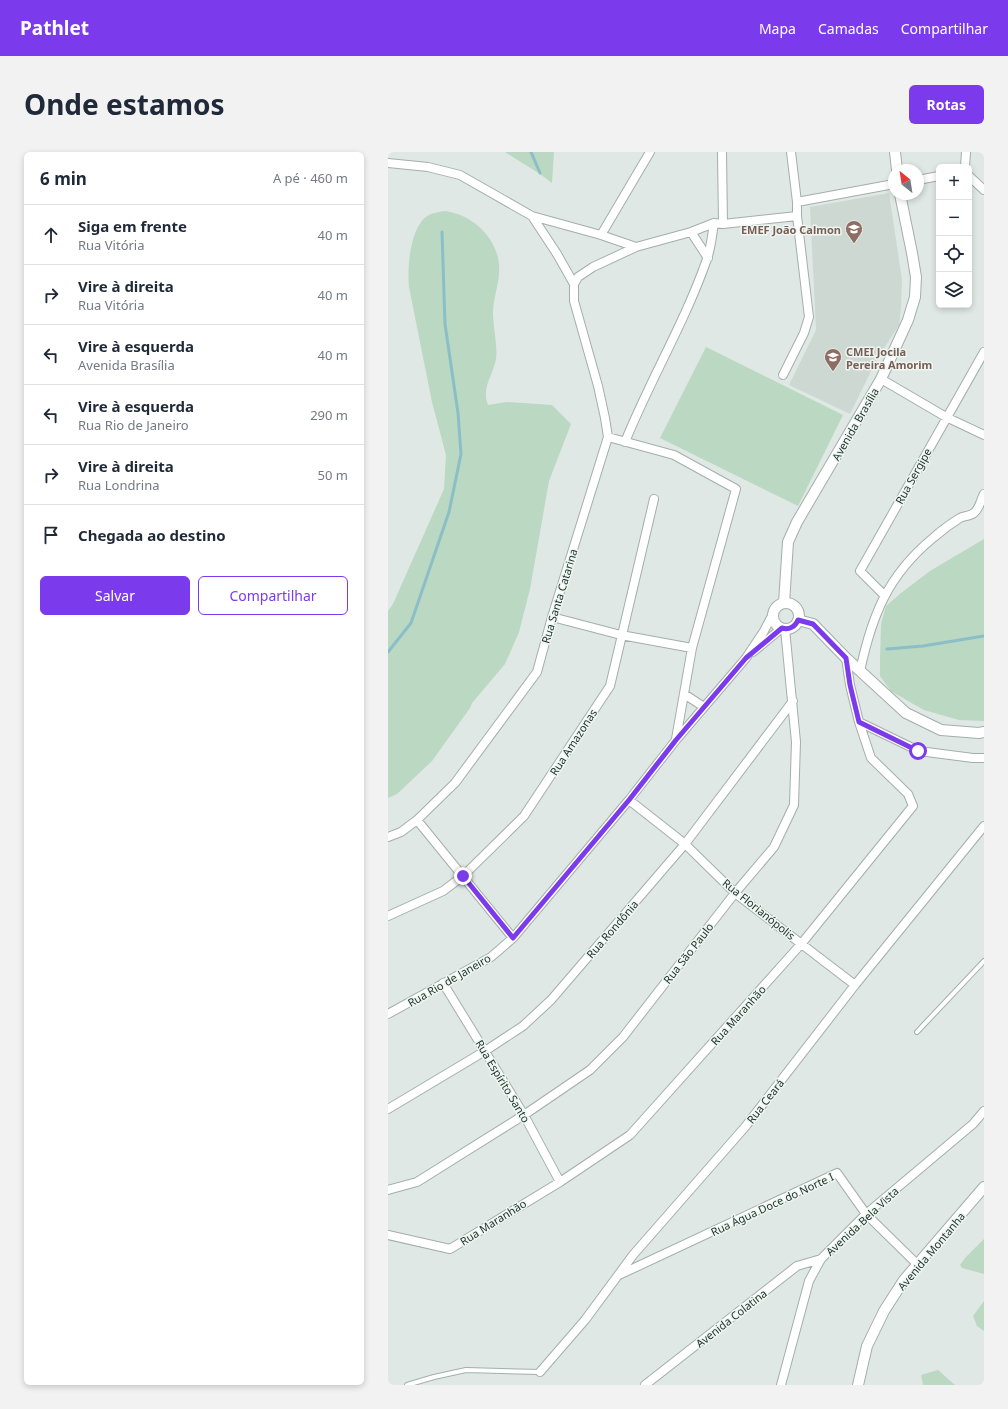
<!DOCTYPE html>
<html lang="pt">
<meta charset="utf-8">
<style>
:root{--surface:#fff;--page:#f2f2f3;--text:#1f2937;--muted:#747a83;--line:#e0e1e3;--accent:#7c3aed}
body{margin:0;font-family:"Noto Sans",sans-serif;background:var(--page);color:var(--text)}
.controls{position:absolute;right:12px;top:12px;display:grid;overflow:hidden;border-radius:6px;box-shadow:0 2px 6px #0003}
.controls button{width:36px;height:36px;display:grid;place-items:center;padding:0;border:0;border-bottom:1px solid var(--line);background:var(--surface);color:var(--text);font:20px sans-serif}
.compass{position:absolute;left:500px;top:12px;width:36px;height:36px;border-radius:50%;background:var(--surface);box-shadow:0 2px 6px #0003;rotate:330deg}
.stop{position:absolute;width:12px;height:12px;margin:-9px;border:3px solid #7c3aed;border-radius:50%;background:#fff}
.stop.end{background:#7c3aed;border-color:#fff;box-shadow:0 1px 4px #0008}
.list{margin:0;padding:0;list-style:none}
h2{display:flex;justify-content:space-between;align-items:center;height:52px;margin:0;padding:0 16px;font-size:17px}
h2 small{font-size:13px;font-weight:400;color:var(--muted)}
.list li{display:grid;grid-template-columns:26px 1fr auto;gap:12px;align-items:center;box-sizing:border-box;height:60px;padding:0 16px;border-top:1px solid var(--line)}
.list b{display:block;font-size:15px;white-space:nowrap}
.list p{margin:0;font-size:13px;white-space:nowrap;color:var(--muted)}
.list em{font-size:13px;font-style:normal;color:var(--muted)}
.actions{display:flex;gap:8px;padding:12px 16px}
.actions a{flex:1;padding:9px 0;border:1px solid var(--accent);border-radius:6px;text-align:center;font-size:14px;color:var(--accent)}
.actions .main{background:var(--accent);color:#fff}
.icon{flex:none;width:22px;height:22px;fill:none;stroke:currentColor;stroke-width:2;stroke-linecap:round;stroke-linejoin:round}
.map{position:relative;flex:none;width:596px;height:1233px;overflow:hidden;border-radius:6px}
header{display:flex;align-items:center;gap:24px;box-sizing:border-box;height:56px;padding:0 20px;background:var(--accent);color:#fff}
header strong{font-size:19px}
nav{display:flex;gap:22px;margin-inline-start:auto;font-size:14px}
.intro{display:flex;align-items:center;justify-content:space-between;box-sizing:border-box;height:96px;padding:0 24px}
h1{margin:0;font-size:28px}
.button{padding:10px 18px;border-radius:6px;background:var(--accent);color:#fff;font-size:14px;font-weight:700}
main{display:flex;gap:24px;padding:0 24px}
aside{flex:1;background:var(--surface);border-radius:6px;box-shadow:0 2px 6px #0003}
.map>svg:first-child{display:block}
</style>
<header>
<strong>Pathlet</strong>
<nav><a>Mapa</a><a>Camadas</a><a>Compartilhar</a></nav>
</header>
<div class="intro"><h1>Onde estamos</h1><a class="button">Rotas</a></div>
<main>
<aside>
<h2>6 min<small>A pé · 460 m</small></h2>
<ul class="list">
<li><svg class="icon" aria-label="ahead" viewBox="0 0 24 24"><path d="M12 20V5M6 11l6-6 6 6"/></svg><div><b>Siga em frente</b><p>Rua Vitória</p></div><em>40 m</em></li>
<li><svg class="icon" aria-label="right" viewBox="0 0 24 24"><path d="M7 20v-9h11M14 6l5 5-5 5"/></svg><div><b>Vire à direita</b><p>Rua Vitória</p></div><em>40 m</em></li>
<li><svg class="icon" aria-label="left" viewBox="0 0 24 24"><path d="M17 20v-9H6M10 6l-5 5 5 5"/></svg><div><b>Vire à esquerda</b><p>Avenida Brasília</p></div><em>40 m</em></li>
<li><svg class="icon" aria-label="left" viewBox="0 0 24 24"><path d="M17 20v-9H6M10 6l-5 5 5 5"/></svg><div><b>Vire à esquerda</b><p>Rua Rio de Janeiro</p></div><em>290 m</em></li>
<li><svg class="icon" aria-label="right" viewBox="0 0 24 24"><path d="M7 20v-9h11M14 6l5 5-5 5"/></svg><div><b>Vire à direita</b><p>Rua Londrina</p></div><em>50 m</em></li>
<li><svg class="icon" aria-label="arrive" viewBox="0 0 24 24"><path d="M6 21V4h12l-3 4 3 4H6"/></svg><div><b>Chegada ao destino</b></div></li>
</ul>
<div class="actions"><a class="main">Salvar</a><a>Compartilhar</a></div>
</aside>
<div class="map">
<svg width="596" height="1233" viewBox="0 0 596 1233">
<rect width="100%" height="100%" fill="#dfe8e4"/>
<path fill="#cdd8d3" d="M501 41 514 128 513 156 511 173 489 207 462 262 401 233 428 178 422 55Z"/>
<path fill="#bad8c2" d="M117 0H166L164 31 152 22Z
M57 59C87 63 114 90 111 122 110 135 105 148 105 161 105 174 110 196 108 207 105 224 93 235 100 253L119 250 164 253 183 272 161 329 142 437 131 480 117 512 84 551 82 556 44 609 9 642 0 646V459L5 452 56 337 58 303 44 250 21 135C19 116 22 76 39 64 44 61 51 60 57 59Z
M318 195 455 263 410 354 272 286Z
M596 387V569L571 568 536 558 520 549 503 539 492 524V509L493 472 498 454 513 441 542 419Z
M596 1087V1122L574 1116 572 1113 577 1106Z
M596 1149V1179L589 1174 585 1164Z
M550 1218 567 1233H535L533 1223Z"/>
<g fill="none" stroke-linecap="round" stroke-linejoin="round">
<path stroke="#8cbec8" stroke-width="3" d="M143 0 152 21
M499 497 535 494 596 484
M0 500 23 471 61 360 73 302 70 261 57 172 54 80"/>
<defs>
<path id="service" d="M529 880 596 809
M19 1233 46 1225 78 1218 152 1220"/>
<path id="minor" d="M334 0 335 72
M0 11 40 15 72 23 144 64 213 83 248 95
M577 15 578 0
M581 24 596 38
M530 28 551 24
M409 50 506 32
M144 64 169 102 186 132
M303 80 320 106
M213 83 262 0
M395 223 416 181 421 165 409 64V50L403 0
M493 227 558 265 596 283
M220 285 286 303 348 337 304 496 288 587
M237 290C262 228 297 170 319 107 323 96 324 83 326 71
M496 443 472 419 596 200
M164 465 233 483 304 496
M365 500 394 476
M458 506 462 533 471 570 531 599 585 606H596
M472 519C484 463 500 423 545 386 554 378 562 372 572 366 576 364 582 364 586 361 592 356 592 349 596 342
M296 542 316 555
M241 648 297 692 347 741 467 833
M29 668 125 786
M0 685 13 680 29 668 67 631 149 520 164 465 220 285 217 266 210 234 186 149V132L190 125 205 115 248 95 303 80 326 71 335 72 409 64
M0 764 55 739 75 724 136 664 222 534 266 347
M55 831 136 963 172 1030
M0 862 103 805 125 786 241 648 288 588 358 506 376 479 386 460
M0 957 97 899 135 874 163 848 297 692 405 549
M0 1038 29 1030 136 963 202 918 235 885 347 741 386 695 406 653 408 590 397 477
M0 1083 62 1097 172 1030 242 983 414 791 525 654 520 642 483 606 471 570
M231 1123 449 1021 478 1062 530 1113
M152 1220 197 1168 245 1103 357 975 467 833 596 674
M257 1233 409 1114 433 1107
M393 1233 421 1129 433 1107 478 1062 585 972 596 959"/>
<path id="tertiary" d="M507 0 509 18
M396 451 400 390 409 370 493 227 520 168 527 145 528 125 524 101 512 42
M385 464a13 13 0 1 1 26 0a13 13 0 1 1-26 0Z
M410 468 425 472 458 506 518 561 553 578 591 581 596 580
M470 1233 479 1194 496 1159 516 1128 596 1035"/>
</defs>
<use href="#service" stroke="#a3afab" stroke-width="6"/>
<use href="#minor" stroke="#a3afab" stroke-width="10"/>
<use href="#tertiary" stroke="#a3afab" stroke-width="12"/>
<use href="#service" stroke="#fff" stroke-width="4"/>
<use href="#minor" stroke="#fff" stroke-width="8"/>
<use href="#tertiary" stroke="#fff" stroke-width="10"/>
</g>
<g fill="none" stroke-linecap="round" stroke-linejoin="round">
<path stroke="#7c3aed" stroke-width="5" d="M75 724 125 786 241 648 288 588 358 506 394 476C401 478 407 475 410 468L425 472 458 506 462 533 471 570 530 599"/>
</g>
<defs>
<symbol id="school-pin" viewBox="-11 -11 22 30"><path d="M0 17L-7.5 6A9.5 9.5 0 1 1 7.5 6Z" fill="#8d6e63" stroke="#eff6f2"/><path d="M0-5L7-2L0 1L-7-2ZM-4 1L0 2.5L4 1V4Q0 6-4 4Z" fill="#fff"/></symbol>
</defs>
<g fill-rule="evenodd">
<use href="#school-pin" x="456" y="67" width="20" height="27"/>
<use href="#school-pin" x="435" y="195" width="20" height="27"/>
</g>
<g text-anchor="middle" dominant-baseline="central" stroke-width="3" stroke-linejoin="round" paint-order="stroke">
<g font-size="11" font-weight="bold" fill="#785e54" stroke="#eff6f2" text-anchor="end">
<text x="453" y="77">EMEF João Calmon</text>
<text x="458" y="199" text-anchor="start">CMEI Jocila<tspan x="458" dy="13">Pereira Amorim</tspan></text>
</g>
<g font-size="11" fill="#223631" stroke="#eff6f2">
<text transform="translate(467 272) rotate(-60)">Avenida Brasília</text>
<text transform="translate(525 324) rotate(-61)">Rua Sergipe</text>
<text transform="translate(171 444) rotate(-73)">Rua Santa Catarina</text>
<text transform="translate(185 590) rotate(-57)">Rua Amazonas</text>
<text transform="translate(371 757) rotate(39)">Rua Florianópolis</text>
<text transform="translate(224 777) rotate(-49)">Rua Rondônia</text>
<text transform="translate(300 801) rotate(-52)">Rua São Paulo</text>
<text transform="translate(61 828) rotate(-30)">Rua Rio de Janeiro</text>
<text transform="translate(350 863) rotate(-48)">Rua Maranhão</text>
<text transform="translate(115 929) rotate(59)">Rua Espírito Santo</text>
<text transform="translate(377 949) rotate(-52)">Rua Ceará</text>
<text transform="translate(384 1052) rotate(-25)">Rua Água Doce do Norte I</text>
<text transform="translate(474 1069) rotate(-43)">Avenida Bela Vista</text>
<text transform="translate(105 1070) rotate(-32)">Rua Maranhão</text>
<text transform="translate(543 1099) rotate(-50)">Avenida Montanha</text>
<text transform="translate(343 1166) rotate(-38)">Avenida Colatina</text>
</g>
</g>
</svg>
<div class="controls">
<button>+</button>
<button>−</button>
<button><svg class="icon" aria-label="locate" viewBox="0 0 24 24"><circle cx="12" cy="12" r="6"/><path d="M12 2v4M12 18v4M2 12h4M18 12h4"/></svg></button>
<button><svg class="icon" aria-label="layers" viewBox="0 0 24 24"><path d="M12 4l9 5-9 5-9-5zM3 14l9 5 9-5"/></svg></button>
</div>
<svg class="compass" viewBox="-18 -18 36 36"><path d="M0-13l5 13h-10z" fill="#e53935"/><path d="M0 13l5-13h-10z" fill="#747a83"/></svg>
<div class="stop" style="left:530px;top:599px"></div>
<div class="stop end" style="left:75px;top:724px"></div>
</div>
</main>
